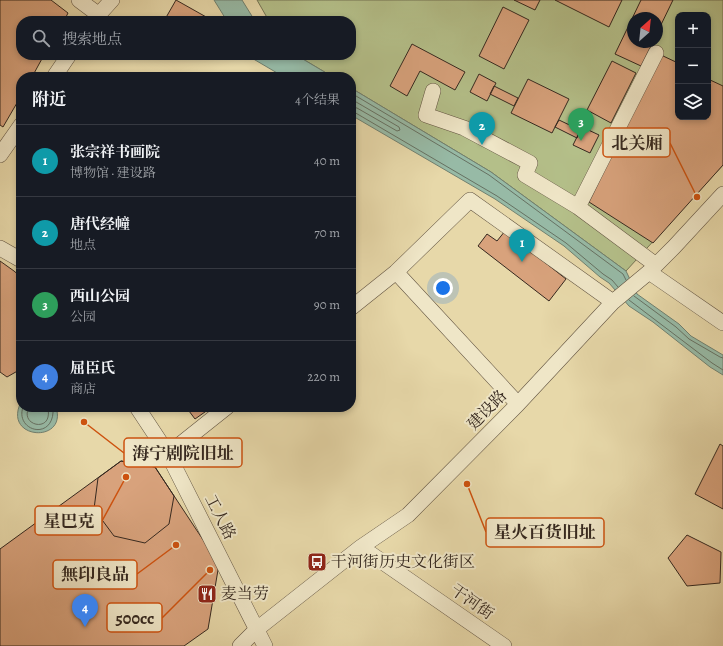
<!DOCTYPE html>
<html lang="zh">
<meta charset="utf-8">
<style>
:root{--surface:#171b24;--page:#20242c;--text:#f1f3f6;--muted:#9ea1a6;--line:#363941;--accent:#c59692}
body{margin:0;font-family:Alegreya,"Noto Serif SC",serif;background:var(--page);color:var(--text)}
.controls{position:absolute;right:12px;top:12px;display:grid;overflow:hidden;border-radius:8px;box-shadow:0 2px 6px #0003}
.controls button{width:36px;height:36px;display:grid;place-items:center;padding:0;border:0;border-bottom:1px solid var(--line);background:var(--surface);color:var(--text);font:20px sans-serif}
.compass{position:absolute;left:627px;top:12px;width:36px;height:36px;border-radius:50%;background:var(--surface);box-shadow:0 2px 6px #0003;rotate:27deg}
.you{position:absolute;left:443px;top:288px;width:14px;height:14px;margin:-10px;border:3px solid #fff;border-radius:50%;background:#1a73e8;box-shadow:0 0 0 6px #1a73e833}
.badge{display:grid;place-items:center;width:26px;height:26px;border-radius:50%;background:var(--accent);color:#fff;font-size:13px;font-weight:700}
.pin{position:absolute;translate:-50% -33px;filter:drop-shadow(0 1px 2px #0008)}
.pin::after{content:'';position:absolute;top:21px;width:14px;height:12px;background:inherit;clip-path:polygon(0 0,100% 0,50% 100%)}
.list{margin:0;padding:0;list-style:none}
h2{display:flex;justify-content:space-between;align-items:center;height:52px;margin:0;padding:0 16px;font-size:17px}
h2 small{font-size:13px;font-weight:400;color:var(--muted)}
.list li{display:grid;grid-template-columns:26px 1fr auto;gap:12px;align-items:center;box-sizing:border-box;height:72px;padding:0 16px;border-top:1px solid var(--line)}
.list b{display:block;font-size:15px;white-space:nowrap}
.list p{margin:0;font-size:13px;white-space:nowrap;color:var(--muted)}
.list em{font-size:13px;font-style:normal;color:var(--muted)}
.icon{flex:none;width:22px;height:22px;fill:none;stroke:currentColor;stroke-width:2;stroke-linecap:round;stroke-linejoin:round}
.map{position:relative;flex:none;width:723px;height:646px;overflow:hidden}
.search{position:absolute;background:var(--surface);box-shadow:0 2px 6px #0003;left:16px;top:16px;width:340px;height:44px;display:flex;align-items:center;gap:10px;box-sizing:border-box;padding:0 14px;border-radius:16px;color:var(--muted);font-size:15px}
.panel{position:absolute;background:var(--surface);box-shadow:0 2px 6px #0003;left:16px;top:72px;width:340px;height:340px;border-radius:16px}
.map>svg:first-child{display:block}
</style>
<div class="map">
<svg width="723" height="646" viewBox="0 0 723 646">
<rect width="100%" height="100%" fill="#e7d8a9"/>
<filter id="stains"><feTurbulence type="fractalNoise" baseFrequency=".005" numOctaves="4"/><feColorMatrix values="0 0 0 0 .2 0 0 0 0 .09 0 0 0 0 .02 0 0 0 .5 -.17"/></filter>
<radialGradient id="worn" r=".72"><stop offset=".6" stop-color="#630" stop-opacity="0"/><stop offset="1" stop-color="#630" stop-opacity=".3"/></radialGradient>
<path fill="#b4bf89" stroke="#747454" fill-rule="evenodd" d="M257 0H723V165L626 271 491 172 351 88V77H333L296 55H351V21H269ZM678 15H708V117H678ZM633 18H657V42H633Z"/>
<path fill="#97baa6" stroke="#708070" d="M214 0H242L255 21H227Z
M245 55H296L333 77H284L250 57 248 59Z
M351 88 491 172 626 271 637 294 679 324 691 336 723 355V375L710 367 653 322 629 306 609 283 600 277 564 246 495 199 351 115Z
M21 402V407H56C68 444 2 440 21 402Z"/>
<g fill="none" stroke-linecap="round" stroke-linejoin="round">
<path stroke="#667162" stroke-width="1" d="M351 93 489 175 623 274 626 280
M351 99 399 127 400 130 397 131 357 108 351 107
M351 112H354L497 196 566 243 603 274 612 280 618 287
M634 296 676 327 689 339 720 357 723 358
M629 300 712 363 723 370
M23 407C14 432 56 442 53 407
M29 407C20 424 45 431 48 417 49 413 48 410 48 407"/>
</g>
<path fill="#d8a27c" stroke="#35281f" d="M0 0H51L68 13 64 21H21V55H44L32 77H21V96L3 127 0 125Z
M176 0 208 18 207 21H164Z
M514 0H540L535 10Z
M555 0H622L609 27Z
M641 0H673L657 33V18H633V42H653L641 66 615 54Z
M503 7 529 20 504 69 479 56Z
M412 44 465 72 455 90 420 71 407 96 390 86Z
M661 55 678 63V117H708V79L723 86V165L653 243 589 202Z
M612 61 636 73 611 123 587 110Z
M479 74 496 83 487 101 470 92Z
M528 79 569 99 552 133 511 113Z
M494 86 518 98 514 106 490 94Z
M559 120 580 130 577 138 555 127Z
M582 127 599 135 590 153 573 145Z
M505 231 566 279 549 301 478 246 487 234 497 241Z
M0 261 14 271 21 277V333L18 338 21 350V369L7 377 0 372Z
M21 333V350L18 338Z
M186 407H212L195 419Z
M720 444 723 446V509L695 494Z
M121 461 155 467 219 564 208 629 184 646H0V549Z
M121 461 155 467 174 496 169 524 145 543 114 536 94 509 98 478Z
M687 535 721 552 720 583 687 586 668 558Z"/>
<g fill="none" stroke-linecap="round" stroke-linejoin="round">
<defs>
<path id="minor" d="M79 0 99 15
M93 21 112 0
M54 77 69 55
M433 91 426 115 464 128 530 163 525 175 578 207 656 265
M0 155 21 125
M578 207 656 53
M0 248 21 260
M396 272 518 404
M649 272 723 323
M351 308 396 272 470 200 613 302
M137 407 168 454 265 646
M168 454 227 407
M361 547 504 646
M240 646 257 629 361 547 408 515 518 404 613 302 649 272 674 247 723 194"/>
</defs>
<use href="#minor" stroke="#625442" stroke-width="16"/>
<use href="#minor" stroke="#efe6c7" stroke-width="15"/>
</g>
<defs>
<symbol id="bus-square" viewBox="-11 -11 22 22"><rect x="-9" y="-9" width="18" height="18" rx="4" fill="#8f2418" stroke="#efe6c7"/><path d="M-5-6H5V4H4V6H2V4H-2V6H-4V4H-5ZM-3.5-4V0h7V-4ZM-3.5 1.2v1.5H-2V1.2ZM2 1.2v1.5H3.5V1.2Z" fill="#fff"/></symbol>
<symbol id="restaurant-square" viewBox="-11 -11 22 22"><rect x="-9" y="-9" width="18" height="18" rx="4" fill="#8f2418" stroke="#efe6c7"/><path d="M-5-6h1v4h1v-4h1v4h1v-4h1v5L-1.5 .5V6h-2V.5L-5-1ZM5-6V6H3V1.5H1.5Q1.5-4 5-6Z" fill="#fff"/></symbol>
</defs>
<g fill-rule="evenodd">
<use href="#bus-square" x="306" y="551" width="22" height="22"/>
<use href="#restaurant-square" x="196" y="583" width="22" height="22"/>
</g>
<g text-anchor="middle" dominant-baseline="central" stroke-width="4" stroke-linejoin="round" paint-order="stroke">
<g font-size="16" fill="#35281f" stroke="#efe6c7">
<text transform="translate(487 410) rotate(-46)">建设路</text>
<text transform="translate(220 517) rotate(63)">工人路</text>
<text transform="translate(472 602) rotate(35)">干河街</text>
</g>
<g font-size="16" fill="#35281f" stroke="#efe6c7" text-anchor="start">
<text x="331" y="562">干河街历史文化街区</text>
<text x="221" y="594">麦当劳</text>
</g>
</g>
<path fill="none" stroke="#cd520f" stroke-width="1.5" d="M697 197L670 143M84 422L124 453M126 477L102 521M467 484L486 532M176 545L137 574M210 570L162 618"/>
<g fill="#cd520f" stroke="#efe6c7" stroke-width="1.5">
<circle cx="697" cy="197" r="4"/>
<circle cx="84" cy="422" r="4"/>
<circle cx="126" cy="477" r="4"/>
<circle cx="467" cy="484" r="4"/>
<circle cx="176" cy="545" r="4"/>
<circle cx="210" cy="570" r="4"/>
</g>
<g fill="#efe6c7" stroke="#cd520f" stroke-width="1.5">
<rect x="603" y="128" width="67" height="29" rx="4"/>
<rect x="124" y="438" width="118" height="29" rx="4"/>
<rect x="35" y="506" width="67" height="29" rx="4"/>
<rect x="486" y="518" width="118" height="29" rx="4"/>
<rect x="53" y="560" width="84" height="29" rx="4"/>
<rect x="107" y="603" width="55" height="29" rx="4"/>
</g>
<g font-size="17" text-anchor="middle" font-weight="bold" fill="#35281f">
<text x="637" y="149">北关厢</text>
<text x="183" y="459">海宁剧院旧址</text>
<text x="69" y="527">星巴克</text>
<text x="545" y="538">星火百货旧址</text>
<text x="95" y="580">無印良品</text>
<text x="135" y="624">500cc</text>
</g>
<rect width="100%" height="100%" filter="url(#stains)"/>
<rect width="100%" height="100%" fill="url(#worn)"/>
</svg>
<div class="controls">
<button>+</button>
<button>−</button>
<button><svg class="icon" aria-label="layers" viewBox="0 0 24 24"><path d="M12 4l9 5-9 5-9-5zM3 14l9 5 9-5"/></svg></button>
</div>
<svg class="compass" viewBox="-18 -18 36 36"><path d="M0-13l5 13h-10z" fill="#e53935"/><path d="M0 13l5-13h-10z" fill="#9ea1a6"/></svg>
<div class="you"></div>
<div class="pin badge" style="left:522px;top:262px;background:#0f9aa8">1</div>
<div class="pin badge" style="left:482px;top:145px;background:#0f9aa8">2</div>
<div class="pin badge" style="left:581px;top:141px;background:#2e9e5b">3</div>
<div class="pin badge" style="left:85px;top:627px;background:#3f7fe0">4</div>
<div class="search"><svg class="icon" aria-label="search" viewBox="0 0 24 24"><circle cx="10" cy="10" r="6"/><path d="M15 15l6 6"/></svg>搜索地点</div>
<section class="panel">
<h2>附近<small>4个结果</small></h2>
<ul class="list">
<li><span class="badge" style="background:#0f9aa8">1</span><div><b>张宗祥书画院</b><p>博物馆 · 建设路</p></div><em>40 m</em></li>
<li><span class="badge" style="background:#0f9aa8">2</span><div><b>唐代经幢</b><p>地点</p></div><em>70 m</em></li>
<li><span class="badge" style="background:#2e9e5b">3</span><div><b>西山公园</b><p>公园</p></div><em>90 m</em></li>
<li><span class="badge" style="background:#3f7fe0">4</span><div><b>屈臣氏</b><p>商店</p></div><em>220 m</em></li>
</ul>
</section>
</div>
